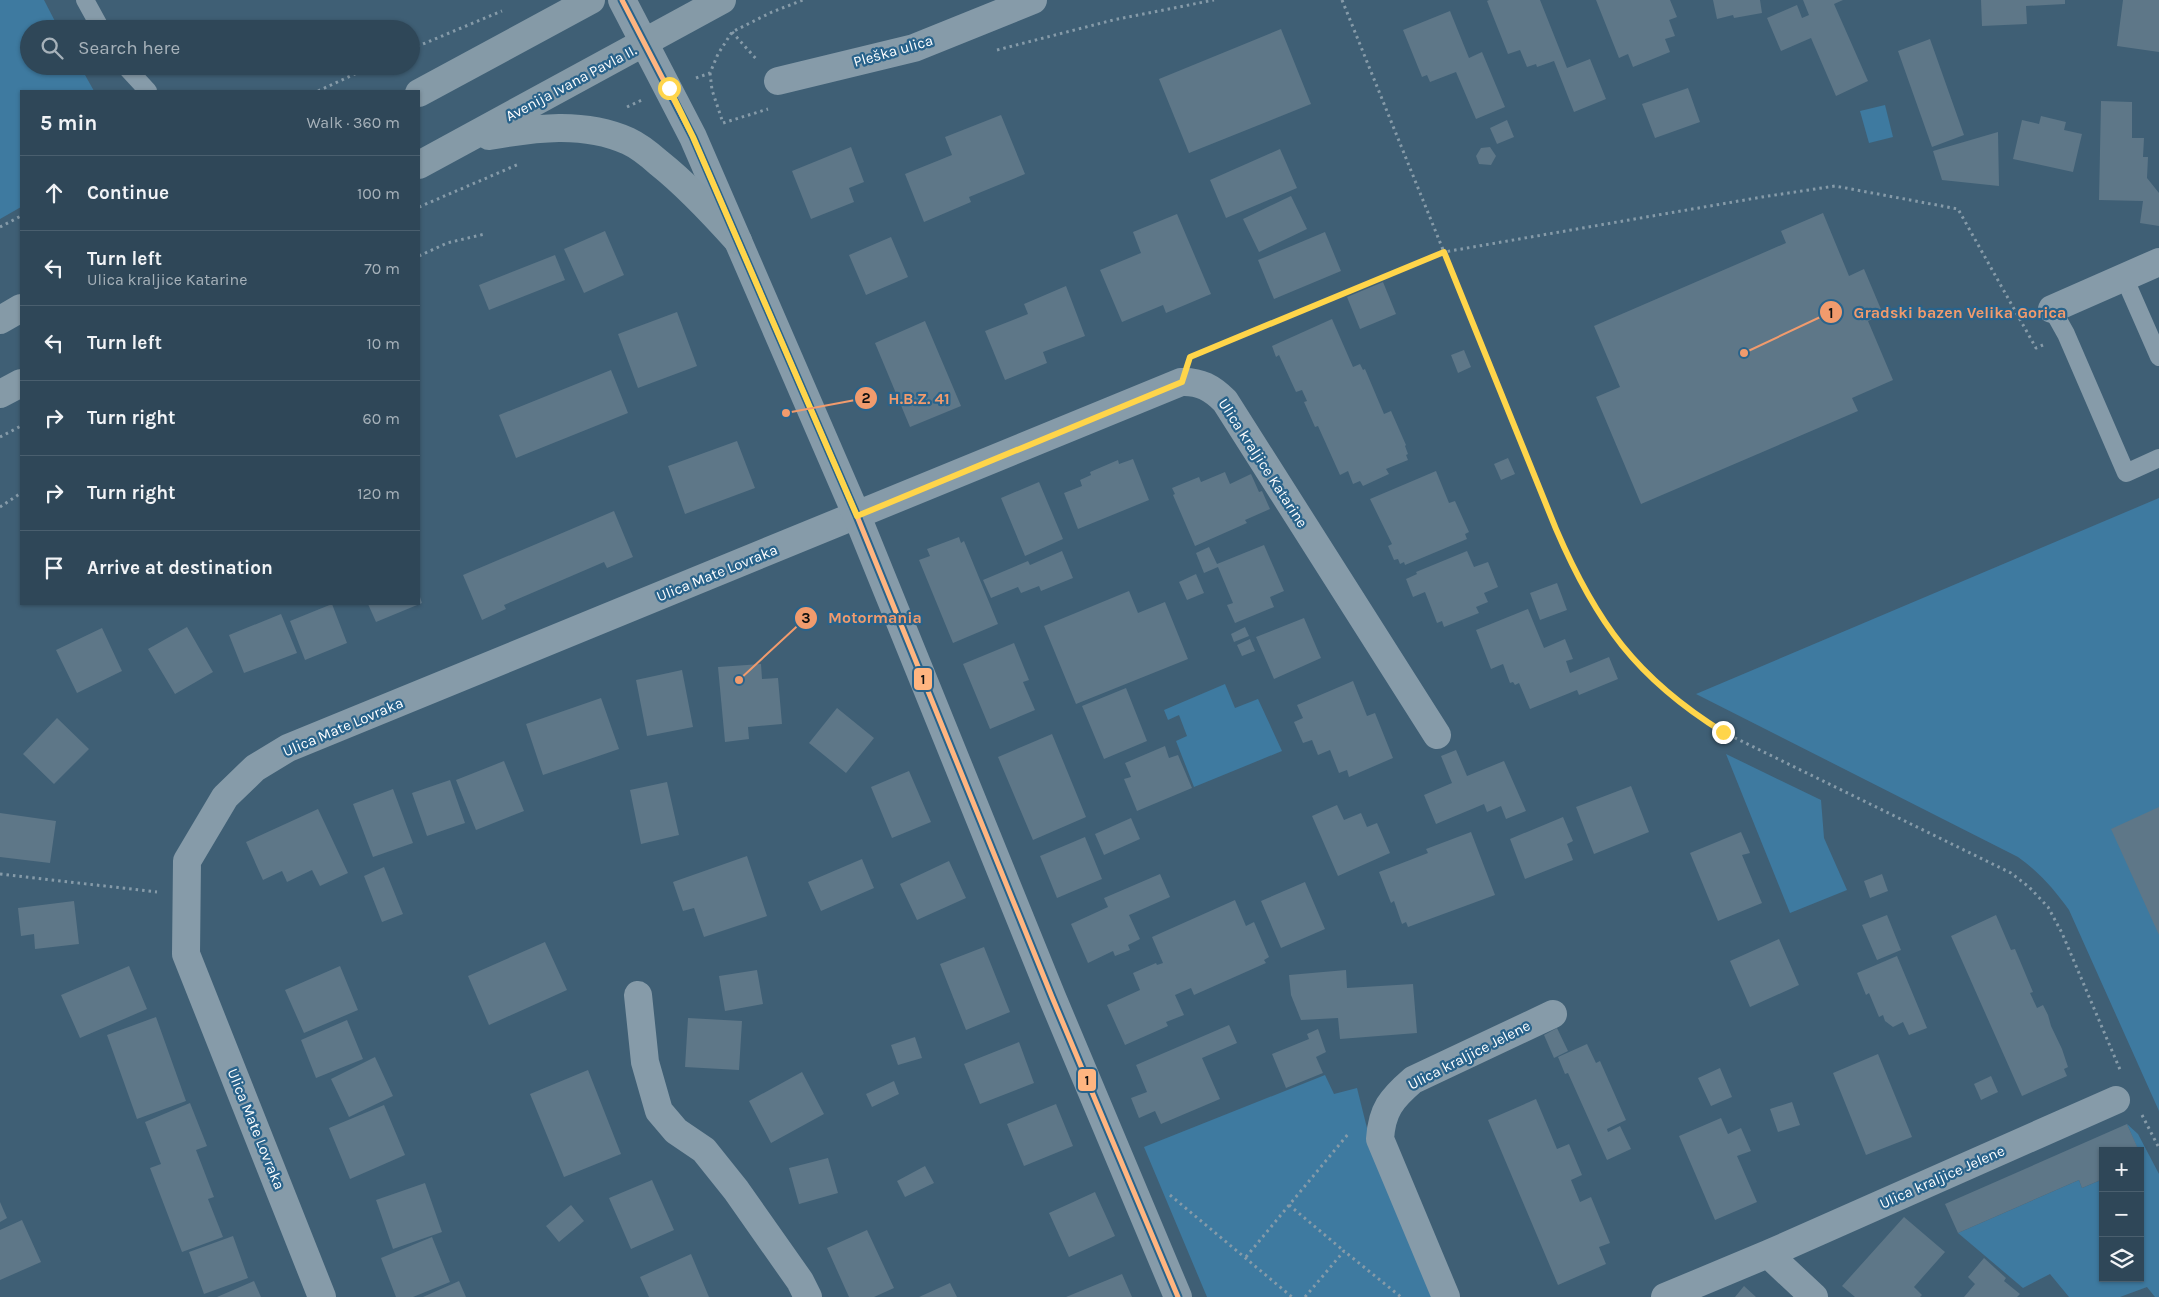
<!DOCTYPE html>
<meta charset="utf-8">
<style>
:root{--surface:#2f4758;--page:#3b5161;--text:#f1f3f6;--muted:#a7b2ba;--line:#4a5f6e}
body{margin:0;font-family:Karla,sans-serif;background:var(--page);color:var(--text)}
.controls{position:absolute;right:15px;bottom:15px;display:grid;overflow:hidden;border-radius:0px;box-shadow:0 1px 4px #0004}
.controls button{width:45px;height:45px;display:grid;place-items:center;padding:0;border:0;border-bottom:1px solid var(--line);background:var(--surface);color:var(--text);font:25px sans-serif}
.stop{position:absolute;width:15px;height:15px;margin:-11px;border:4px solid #ffd54a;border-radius:50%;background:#fff}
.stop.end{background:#ffd54a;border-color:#fff;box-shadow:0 1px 5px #0008}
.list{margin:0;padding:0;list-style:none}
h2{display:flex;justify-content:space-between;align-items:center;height:65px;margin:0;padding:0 20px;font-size:21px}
h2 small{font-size:16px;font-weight:400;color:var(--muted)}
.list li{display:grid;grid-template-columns:32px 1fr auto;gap:15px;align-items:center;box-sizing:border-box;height:75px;padding:0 20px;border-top:1px solid var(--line)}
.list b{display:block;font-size:19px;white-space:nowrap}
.list p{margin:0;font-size:16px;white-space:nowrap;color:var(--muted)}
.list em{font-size:16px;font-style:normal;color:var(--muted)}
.icon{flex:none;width:28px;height:28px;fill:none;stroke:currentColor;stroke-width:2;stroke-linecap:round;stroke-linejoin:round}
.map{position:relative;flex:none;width:2159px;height:1297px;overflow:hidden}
.search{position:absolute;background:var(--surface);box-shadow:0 1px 4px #0004;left:20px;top:20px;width:400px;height:55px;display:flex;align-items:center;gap:12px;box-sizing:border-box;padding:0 18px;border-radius:28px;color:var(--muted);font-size:19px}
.panel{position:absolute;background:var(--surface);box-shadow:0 1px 4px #0004;left:20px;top:90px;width:400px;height:515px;border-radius:0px}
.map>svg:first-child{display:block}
</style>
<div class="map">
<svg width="2159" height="1297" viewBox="0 0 2159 1297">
<rect width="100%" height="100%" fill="#3f5f75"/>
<path fill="#3e7aa0" d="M0 0H44L59 29H29V66H80L94 91H21V207L0 219Z
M1885 105 1893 137 1869 143 1860 111Z
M2159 498V1111L2069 910C2054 889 2039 872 2018 857L1696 694Z
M1225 684 1235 708 1258 699 1282 751 1194 787 1176 741 1187 736 1179 715 1168 720 1164 710Z
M1726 754 1821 800 1824 838 1847 890 1790 913Z
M1325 1075 1334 1094 1357 1088 1370 1140 1435 1297H1207L1144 1147Z
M2127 1124 2138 1134 2159 1174V1297H2155L2147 1287 2120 1297H2069L2050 1274 2023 1288 1958 1233 2079 1180 2082 1188 2103 1179V1278H2140L2141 1157Z"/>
<path fill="#5e7788" d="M1489 0H1540L1567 68 1590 59 1606 99 1574 112 1554 61 1537 67 1536 64 1527 67 1520 50 1508 54 1487 1Z
M1596 0H1670L1677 17 1669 20 1675 36 1665 39 1670 52 1633 67 1628 54 1619 58Z
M1713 0H1760L1762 13 1734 18 1733 15 1717 19Z
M1803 0H1843L1834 4 1868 81 1836 96 1811 38 1781 51 1767 18 1797 5 1802 18 1809 15Z
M1981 0H2065V4L2026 6 2027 24 1982 26Z
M2123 0H2159V52L2117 46Z
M1450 11 1469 58 1482 52 1505 107 1476 119 1456 72 1430 82 1427 75 1422 77 1403 30Z
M1281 29 1311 104 1189 153 1159 79Z
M1930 39 1964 135 1932 147 1898 51Z
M1688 88 1700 122 1655 138 1642 104Z
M2101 101 2132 102V138H2144L2143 157H2148L2147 178 2159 193V226L2140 223 2143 201 2099 200Z
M1001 115 1025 174 969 197 971 202 924 222 905 174 952 155 945 137Z
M2041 116 2066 122 2064 130 2082 134 2073 172 2013 159 2022 120 2039 124Z
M1507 120 1514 137 1497 144 1490 128Z
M1998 132 1999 186 1942 180 1933 151Z
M851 147 864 182 849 188 854 202 811 219 792 171Z
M1490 147 1496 156 1491 165 1479 164 1476 156 1481 148Z
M1280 149 1297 188 1226 218 1210 180Z
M1291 196 1307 229 1259 252 1243 219Z
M1823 213 1849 276 1864 269 1883 314 1868 321 1893 380 1852 398 1858 411 1641 504 1596 397 1620 387 1594 326 1786 243 1781 231Z
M1177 214 1211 294 1166 313 1163 305 1122 322 1100 270 1141 253 1133 232Z
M605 231 624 275 584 293 564 249Z
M1325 232 1341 271 1274 299 1258 260Z
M891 237 908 277 866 295 849 255Z
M555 255 565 280 489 310 479 285Z
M1383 282 1396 314 1360 329 1347 297Z
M1066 286 1085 336 1043 352 1047 363 1005 380 985 331 1028 314 1024 304Z
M677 312 697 366 638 388 618 334Z
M1332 319 1353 367 1360 364 1363 370 1365 369 1384 414 1391 411 1406 445 1405 446 1408 454 1406 455 1408 460 1386 469 1389 474 1363 486 1360 481 1353 484 1348 471 1340 475 1318 426 1315 427 1304 402 1307 401 1302 390 1296 392 1279 355 1276 357 1272 346Z
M925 321 961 406 910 427 875 343Z
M1464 350 1471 367 1458 373 1451 355Z
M611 370 628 413 516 458 499 415Z
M737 441 755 488 685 514 668 466Z
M1508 458 1515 474 1501 480 1494 464Z
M1133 459 1149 500 1078 529 1064 493 1082 486 1080 480 1091 475 1090 472 1118 460 1119 464Z
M1436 471 1449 503 1455 501 1469 532 1465 534 1467 539 1405 565 1404 562 1400 564 1398 559 1394 560 1388 546 1392 544 1370 499Z
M1225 472 1230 484 1251 474 1259 492 1262 491 1270 509 1245 520 1247 523 1195 546 1173 495 1175 494 1172 488 1199 477 1201 482Z
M1039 482 1063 539 1025 556 1001 498Z
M614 511 633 557 607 568 604 562 504 605 506 609 482 620 463 575Z
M959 537 961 543 964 541 998 624 953 643 919 560 930 556 927 549Z
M1264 545 1284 591 1270 597 1274 607 1235 623 1227 605 1233 603 1218 567 1204 573 1196 553 1209 547 1217 564Z
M1062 551 1073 578 1041 591 1039 586 1021 593 1018 587 991 598 983 580 1028 561 1030 565Z
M1467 551 1474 567 1488 562 1498 587 1484 593 1488 602 1476 607 1479 613 1444 627 1442 621 1437 623 1425 592 1413 597 1406 579 1417 574 1416 572Z
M1196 574 1204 593 1187 600 1179 582Z
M1557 583 1567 610 1540 620 1530 593Z
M1129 591 1138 613 1165 602 1188 659 1076 704 1044 626Z
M419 594 422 603 376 622 368 604H419Z
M332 604 347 643 305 660 290 621Z
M1528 609 1544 648 1565 639 1573 659 1566 661 1570 673 1609 657 1618 679 1579 695 1577 690 1530 709 1519 683 1515 685 1513 682 1510 683 1503 664 1491 669 1476 630Z
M281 614 297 653 244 673 229 635Z
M1304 618 1321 658 1274 679 1256 637Z
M187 627 213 672 175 694 148 649Z
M1245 627 1249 636 1234 642 1231 634Z
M102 628 122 671 77 693 56 650Z
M1250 639 1255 651 1242 656 1237 645Z
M1014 643 1029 680 1023 682 1035 710 990 729 963 664Z
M761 664 762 679 778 678 782 724 748 727 749 739 725 742 718 667Z
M682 670 693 727 647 736 636 680Z
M1353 681 1367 716 1375 713 1393 758 1349 777 1347 770 1339 773 1330 750 1318 755 1312 740 1303 743 1294 722 1303 718 1297 705Z
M1126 688 1147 741 1104 759 1082 706Z
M601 698 619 749 543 775 526 724Z
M837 708 874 738 846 773 809 743Z
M57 718 89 749 54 784 23 754Z
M1052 734 1086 817 1033 840 998 757Z
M1165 746 1169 758 1178 755 1192 788 1137 811 1124 779 1131 777 1125 763Z
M1456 750 1467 776 1504 761 1526 811 1506 819 1501 806 1487 812 1484 804 1436 824 1424 795 1452 783 1441 756Z
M504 761 524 811 476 830 456 780Z
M909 771 931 822 892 838 871 787Z
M450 780 465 823 427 836 412 793Z
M667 782 679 835 641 844 630 790Z
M1631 786 1649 832 1594 854 1576 807Z
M393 789 413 843 373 857 353 804Z
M1337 805 1344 820 1361 813 1367 827 1377 823 1390 853 1338 876 1312 816Z
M2159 807V935L2111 829Z
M318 809 348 873 320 886 312 870 287 882 282 871 263 880 246 842Z
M0 813 56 821 50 863 0 857Z
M1563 817 1573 841 1567 844 1573 860 1525 879 1510 839Z
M1131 818 1140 839 1104 855 1095 834Z
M1471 832 1495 895 1408 927 1406 922 1402 924 1394 901 1391 903 1379 872 1428 853 1426 849Z
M1741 832 1750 853 1742 855 1762 903 1718 921 1690 853Z
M1085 837 1102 879 1057 898 1040 856Z
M747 856 767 916 704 937 694 908 683 911 673 882Z
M862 859 874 888 821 911 808 882Z
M949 861 966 898 917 920 900 884Z
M384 867 403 914 382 922 364 876Z
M1160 874 1170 897 1129 915 1140 939 1128 945 1130 950 1115 956 1113 951 1088 963 1071 924 1108 907 1104 898Z
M1882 874 1888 891 1870 898 1864 881Z
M1305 882 1325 929 1281 948 1261 901Z
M1235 900 1246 926 1254 922 1269 957 1264 960 1266 963 1194 995 1191 988 1175 995 1184 1015 1166 1022 1168 1026 1125 1045 1107 1005 1140 990 1133 973 1156 963 1157 965 1163 963 1152 937Z
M74 901 79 944 35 949 34 934 21 936 18 908Z
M1887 915 1901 950 1877 960 1862 925Z
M1996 915 2011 950 2015 949 2033 992 2030 993 2037 1008 2043 1005 2048 1015 2051 1026 2062 1049 2068 1067 2064 1069 2067 1076 2022 1096 1951 936Z
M1779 939 1799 985 1750 1007 1730 961Z
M545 942 567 990 489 1025 468 976Z
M984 947 1010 1012 966 1030 940 964Z
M1897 956 1927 1028 1909 1035 1903 1022 1893 1027 1885 1021 1883 1015 1879 1017 1869 993 1866 995 1857 973Z
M129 966 147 1009 80 1038 61 995Z
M340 966 358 1010 304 1033 285 990Z
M757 970 763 1004 725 1011 719 976Z
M1346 970 1347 988 1413 984 1417 1033 1340 1039 1338 1018 1301 1020 1291 995 1289 975Z
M156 1017 186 1101 137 1119 107 1035Z
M688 1018 742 1021 739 1070 685 1067Z
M347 1020 363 1059 316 1078 301 1040Z
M1229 1025 1237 1043 1202 1058 1220 1099 1161 1124 1155 1111 1139 1118 1131 1098 1147 1092 1136 1065Z
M1557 1028 1568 1051 1554 1058 1544 1035Z
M1318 1029 1326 1052 1316 1057 1323 1073 1286 1088 1272 1054 1309 1039 1307 1034Z
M915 1037 922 1058 898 1065 891 1045Z
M1019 1042 1034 1083 980 1104 964 1064Z
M1587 1044 1596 1063 1600 1061 1626 1120 1607 1129 1608 1132 1620 1126 1631 1149 1607 1160 1568 1073 1565 1074 1558 1057Z
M1878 1054 1912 1137 1866 1155 1833 1073Z
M375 1057 393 1096 349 1117 331 1079Z
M1720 1068 1732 1097 1711 1106 1698 1078Z
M588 1070 621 1154 564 1177 530 1094Z
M802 1072 824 1114 771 1143 749 1101Z
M1991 1076 1998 1092 1981 1100 1974 1084Z
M894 1081 899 1094 872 1107 866 1094Z
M1536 1099 1557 1149 1569 1144 1582 1175 1571 1180 1580 1202 1591 1197 1610 1243 1599 1247 1606 1264 1558 1285 1488 1120Z
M1792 1102 1800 1125 1778 1132 1770 1109Z
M190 1103 207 1146 196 1150 214 1197 208 1199 223 1237 182 1252 150 1168 161 1164 145 1122Z
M1056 1104 1073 1146 1024 1166 1007 1124Z
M384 1105 405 1155 350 1179 329 1128Z
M1721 1118 1728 1134 1741 1128 1751 1151 1737 1156 1757 1202 1715 1220 1679 1136Z
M2127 1124 2139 1151H2103V1179L2082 1188 2079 1180 1958 1233 1945 1204Z
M828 1158 838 1193 799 1204 789 1168Z
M925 1166 934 1183 905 1197 897 1181Z
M652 1180 674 1230 631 1249 609 1198Z
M425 1183 442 1232 393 1249 376 1200Z
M1095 1192 1115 1236 1069 1257 1049 1213Z
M0 1202 7 1218 0 1222Z
M571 1205 584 1221 559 1242 546 1226Z
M1904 1217 1945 1252 1914 1287 1922 1295 1920 1297H1855L1842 1286Z
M22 1220 41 1262 0 1280V1230Z
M867 1230 894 1288 874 1297H849L827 1248Z
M233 1236 248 1278 204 1294 189 1252Z
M432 1237 450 1282 413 1297H396L381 1258Z
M691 1254 709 1297H649L640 1277Z
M1984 1258 2006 1278 2004 1281 2020 1294 2017 1297H1964L1975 1284 1968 1277Z
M1122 1274 1132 1297H1066Z
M254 1281 261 1297H217Z
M459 1281 466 1297H423Z
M950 1283 957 1297H919Z
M1744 1286 1756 1297H1735Z"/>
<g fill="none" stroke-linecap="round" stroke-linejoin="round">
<path stroke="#869ba9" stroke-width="3" stroke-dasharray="2.5 4" stroke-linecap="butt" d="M1342 0 1556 529C1595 620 1637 679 1723 732L2011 873 2029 887 2048 907 2062 933 2121 1072
M732 32 758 61
M411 49 502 11
M997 50 1113 20 1214 0
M710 73 712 90 723 123 768 109
M696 78 710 73 718 54 732 32 772 12 803 0
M318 91 372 66
M627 107 642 100
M419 207 519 164
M0 227 21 216
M419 256 447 243 485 234
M1201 352 1444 252 1762 197 1835 186 1958 209 2036 348 2043 345
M0 437 21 426
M0 507 21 493
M0 874 157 892
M2142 1115 2159 1148
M1170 1195 1292 1297
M1289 1205 1344 1251
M1246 1257 1349 1133
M1305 1297 1344 1251 1401 1297"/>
<path stroke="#869ba9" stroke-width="18" d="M85 0 101 29
M125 66 148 91
M2124 277 2159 357
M2052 309 2066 334 2126 473 2159 458"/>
<path stroke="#869ba9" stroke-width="28" d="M778 81 914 48 1033 0
M2052 309 2159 262
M638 995 645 1062 659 1111 676 1131 704 1150 736 1190 800 1281 808 1297
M1768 1254 1814 1297
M322 1297 186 954 187 861 225 797 255 768 288 748 1181 382C1200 381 1212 388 1225 401L1437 735
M1446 1297 1380 1139C1382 1110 1391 1099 1413 1080L1553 1014
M1665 1297 1768 1254 2116 1100"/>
<path stroke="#869ba9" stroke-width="28" d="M622 0 693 137 857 516 1052 997 1178 1297"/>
<path stroke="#859aa7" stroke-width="28" d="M419 93 591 0
M489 136C535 128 583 121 628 141 639 146 650 155 659 163 688 186 713 213 738 241
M419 165 722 0
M0 320 21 308
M0 394 21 383"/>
<defs>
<path id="bus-1" d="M622 0 693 137 857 516 1052 997 1178 1297"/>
</defs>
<use href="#bus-1" stroke="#29638b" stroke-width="9"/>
<use href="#bus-1" stroke="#ffb580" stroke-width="5"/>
</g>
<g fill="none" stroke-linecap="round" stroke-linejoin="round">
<path stroke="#ffd54a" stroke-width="6" d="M669 88 693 137 857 516 1182 382 1190 357 1444 252 1556 529C1596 622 1636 678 1723 732"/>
</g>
<g text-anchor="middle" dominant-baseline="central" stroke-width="4.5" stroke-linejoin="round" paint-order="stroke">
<g font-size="15" fill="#fff" stroke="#29638b">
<text transform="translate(893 51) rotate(-16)">Pleška ulica</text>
<text transform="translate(571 83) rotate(-28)">Avenija Ivana Pavla II.</text>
<text transform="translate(1263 463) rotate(57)">Ulica kraljice Katarine</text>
<text transform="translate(717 573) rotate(-22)">Ulica Mate Lovraka</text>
<text transform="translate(343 727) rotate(-23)">Ulica Mate Lovraka</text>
<text transform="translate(1469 1055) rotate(-27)">Ulica kraljice Jelene</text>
<text transform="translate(256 1129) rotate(68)">Ulica Mate Lovraka</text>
<text transform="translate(1942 1177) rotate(-24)">Ulica kraljice Jelene</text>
</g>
</g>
<path fill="none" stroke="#f19b6d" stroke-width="2" d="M1744 353L1831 312M786 413L866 398M739 680L806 618"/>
<g fill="#f19b6d" stroke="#29638b" stroke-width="2">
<circle cx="1744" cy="353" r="5"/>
<circle cx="786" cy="413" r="5"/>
<circle cx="739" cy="680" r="5"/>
<circle cx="1831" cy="312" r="12"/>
<circle cx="866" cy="398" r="12"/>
<circle cx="806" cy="618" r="12"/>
</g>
<g font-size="15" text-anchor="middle" font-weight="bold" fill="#111">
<text x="1831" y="318">1</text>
<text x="866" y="403">2</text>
<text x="806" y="623">3</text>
</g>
<g font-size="16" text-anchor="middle" font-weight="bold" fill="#f19b6d" stroke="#29638b" stroke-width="4.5" stroke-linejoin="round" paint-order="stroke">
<text x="1960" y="318">Gradski bazen Velika Gorica</text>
<text x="919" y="404">H.B.Z. 41</text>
<text x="875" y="623">Motormania</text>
</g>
<g stroke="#29638b" stroke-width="2">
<rect x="913" y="667" width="20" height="24" rx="5" fill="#ffb580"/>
<rect x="1077" y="1068" width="20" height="24" rx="5" fill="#ffb580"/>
</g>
<g font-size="14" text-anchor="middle" font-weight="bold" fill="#111">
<text x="923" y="684">1</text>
<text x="1087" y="1085">1</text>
</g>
</svg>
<div class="controls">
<button>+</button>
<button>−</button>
<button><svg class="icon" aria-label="layers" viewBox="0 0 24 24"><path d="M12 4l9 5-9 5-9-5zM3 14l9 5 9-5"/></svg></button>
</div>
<div class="stop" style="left:669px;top:88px"></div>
<div class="stop end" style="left:1723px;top:732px"></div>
<div class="search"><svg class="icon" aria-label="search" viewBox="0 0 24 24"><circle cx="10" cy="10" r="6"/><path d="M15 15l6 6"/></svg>Search here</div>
<section class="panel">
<h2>5 min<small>Walk · 360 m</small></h2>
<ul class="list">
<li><svg class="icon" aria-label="ahead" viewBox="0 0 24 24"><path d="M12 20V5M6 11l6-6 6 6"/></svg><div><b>Continue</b></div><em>100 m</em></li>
<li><svg class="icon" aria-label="left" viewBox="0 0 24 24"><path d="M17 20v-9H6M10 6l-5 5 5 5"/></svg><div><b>Turn left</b><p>Ulica kraljice Katarine</p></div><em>70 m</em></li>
<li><svg class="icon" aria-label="left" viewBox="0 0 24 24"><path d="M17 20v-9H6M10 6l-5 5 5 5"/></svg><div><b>Turn left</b></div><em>10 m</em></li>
<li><svg class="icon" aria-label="right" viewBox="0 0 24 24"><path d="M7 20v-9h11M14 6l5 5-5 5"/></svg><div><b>Turn right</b></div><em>60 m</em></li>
<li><svg class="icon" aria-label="right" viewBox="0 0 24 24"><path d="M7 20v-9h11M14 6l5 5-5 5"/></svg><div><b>Turn right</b></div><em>120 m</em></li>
<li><svg class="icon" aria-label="arrive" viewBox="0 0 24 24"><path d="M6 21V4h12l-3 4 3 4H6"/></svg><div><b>Arrive at destination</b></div></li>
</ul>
</section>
</div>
